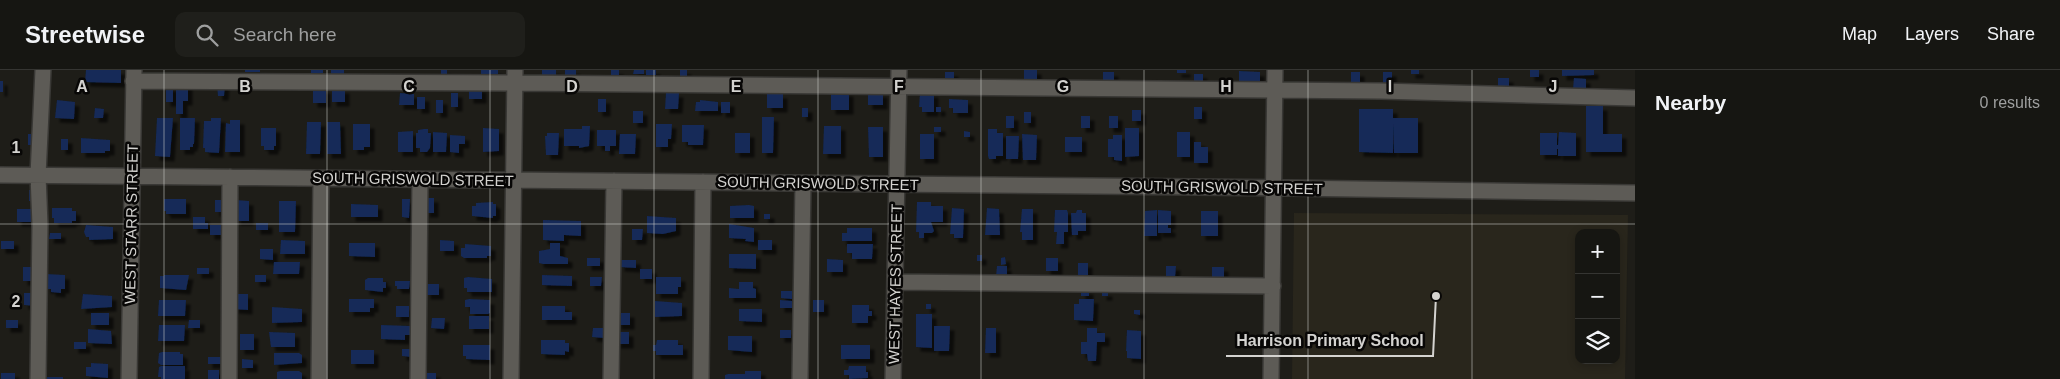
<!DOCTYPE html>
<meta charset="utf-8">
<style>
:root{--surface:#161612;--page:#1f1f1b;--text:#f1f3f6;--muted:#9e9f9f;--line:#353532}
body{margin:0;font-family:Arial,sans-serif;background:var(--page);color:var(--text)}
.controls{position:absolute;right:15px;bottom:15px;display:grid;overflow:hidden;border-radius:10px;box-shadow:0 2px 8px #0003}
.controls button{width:45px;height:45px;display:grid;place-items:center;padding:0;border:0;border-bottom:1px solid var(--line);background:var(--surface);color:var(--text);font:25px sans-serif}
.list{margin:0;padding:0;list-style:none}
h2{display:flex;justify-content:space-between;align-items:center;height:65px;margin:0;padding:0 20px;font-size:21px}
h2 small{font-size:16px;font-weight:400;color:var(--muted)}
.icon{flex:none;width:28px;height:28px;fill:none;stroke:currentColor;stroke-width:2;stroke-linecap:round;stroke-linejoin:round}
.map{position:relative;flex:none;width:1635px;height:309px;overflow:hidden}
header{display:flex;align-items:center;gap:30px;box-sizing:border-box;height:70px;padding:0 25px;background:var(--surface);border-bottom:1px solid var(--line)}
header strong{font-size:24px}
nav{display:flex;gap:28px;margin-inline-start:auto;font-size:18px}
.search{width:350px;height:45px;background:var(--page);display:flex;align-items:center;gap:12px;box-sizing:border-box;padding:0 18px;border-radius:10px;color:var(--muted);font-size:19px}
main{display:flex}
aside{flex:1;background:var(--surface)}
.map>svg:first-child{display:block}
</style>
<header>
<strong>Streetwise</strong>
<div class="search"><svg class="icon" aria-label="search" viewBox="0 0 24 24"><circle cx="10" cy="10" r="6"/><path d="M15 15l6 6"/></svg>Search here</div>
<nav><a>Map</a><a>Layers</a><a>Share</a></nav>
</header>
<main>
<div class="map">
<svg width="1635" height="309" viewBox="0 0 1635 309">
<defs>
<filter id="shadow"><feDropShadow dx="4.5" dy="4.5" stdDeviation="1" flood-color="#0009"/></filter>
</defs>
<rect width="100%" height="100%" fill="#1e1d18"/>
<path fill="#29261c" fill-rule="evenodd" d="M1294 143 1628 145 1625 309H1292ZM1579 163H1616V290H1579Z"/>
<path fill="#142958" filter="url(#shadow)" d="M86 0H121V13L85 12Z
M245 0H260V2H245Z
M311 0H323V3H311Z
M331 0H344V6H331Z
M441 0H447V5H441Z
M481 0H498V8H481Z
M542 0H556V9H542Z
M565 0H576V6H565Z
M611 0H619V7H611Z
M634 0H644V4H633Z
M646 0H656V5H646Z
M680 0H687V7H680Z
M1024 0H1037V9H1024Z
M1177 0H1186V3H1177Z
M1411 0H1419V4H1411Z
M1530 0H1539V7H1530Z
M1562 0H1594V5L1562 6Z
M1239 1 1260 2V15H1239Z
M945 2H954V13H945Z
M1103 2H1114V14H1103Z
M1351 2H1360V14H1351Z
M1383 2H1392V17H1383Z
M1194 4H1203V15H1194Z
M1498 8H1509V17H1498Z
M1574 8 1586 9V19H1573Z
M0 11H3V22H0Z
M217 14H225L224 26H218Z
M176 15H188V31H183V44H176Z
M166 17H173V32H166Z
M469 17 482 18V29H469Z
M313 19H326V33H313Z
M332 19H345V32H332Z
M831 22H849V40H831Z
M400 23 414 24V35H399Z
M451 23H458V37H451Z
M666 23H679L678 39H665Z
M868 23H883V35H868Z
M920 23H934V42H922V37H919Z
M767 24H783V38H767Z
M417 27H425V39H417Z
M598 29H606V42H598Z
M949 29 968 30V43H953V38H949Z
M57 30 75 32 74 49 55 48Z
M436 30H443V43H436Z
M700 30 718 32V41H695L696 32H700Z
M721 32H730V43H721Z
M1586 36H1603V64H1622V82H1586Z
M936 37H941V42H936Z
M1194 37H1202V49H1194Z
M95 38 104 39 103 48H94Z
M802 38H808V47H802Z
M1359 39H1393V48H1418V83H1394L1393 54V83L1359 82Z
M1132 40H1141V51H1132Z
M633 41H643V53H633Z
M1024 42H1031V53H1024Z
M1006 46H1014V58H1006Z
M1081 46H1090V58H1081Z
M1109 46H1118V58H1109Z
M762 47H774L773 83H762Z
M157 48H173L170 87 155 86Z
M180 48H195L194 74H193V77H190V80H180Z
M211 48H221L219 83 205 82V78H203L204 51H211Z
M230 50H240V82H225L226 53 230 54Z
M307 52H321L320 84H306Z
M327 52H340L341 84H327Z
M353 54H370V77H364V80H353Z
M656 54H672L671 69H668V77H656Z
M682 55H704L703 75H688V72H682Z
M582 56H590L589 76 579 78V76H564V59H582Z
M824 56H841V84H823Z
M868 57H883V87H869Z
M934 57H941V62H934Z
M261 58H276V76H274V80H264V76H261Z
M483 58 499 59V81L483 82Z
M1125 58H1139V86L1125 87Z
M424 59H428V63H431L430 78 427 82H420V78H416V63H418V60Z
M988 59H997V63H1003V86H996V89H989L988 86Z
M597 60H616V76H610V81H605V76H597Z
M413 61V82H398V62Z
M964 61 970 62V67H964Z
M433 62 447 63 446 82H433Z
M1177 62H1190V87H1177Z
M1559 62 1576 63V86H1558V79H1557V85H1540V63H1557V75H1558Z
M547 63H559L558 85H546L545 66H547Z
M735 63H750V83H735Z
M28 64H35V75H28Z
M620 64H636L635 84H619Z
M920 64H934V89H920Z
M1022 64 1037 65 1036 90H1023Z
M450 65 465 66V74H459V83L450 82Z
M1113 65H1122V91L1114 90V87H1108V69H1113Z
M1006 66H1019L1018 89H1006Z
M1065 67H1082V82H1065Z
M81 68 110 70V81H105V83H81Z
M61 69H68V80H61Z
M1194 72H1201V77H1208V93H1194Z
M29 120H36V131H29Z
M426 128H434V143H425Z
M164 129H186V144H166V141H164Z
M402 129H410L409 148 402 147Z
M215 130H223V142H215Z
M236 130 249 131V151H236Z
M279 131H296L295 162H279Z
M493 132V134H496V146H493V148L472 146V136H476V133Z
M917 132H931V136H943V152H931L934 161 932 163H924V168H919V162H916Z
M351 134 378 135V147H351Z
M749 135 754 136V148H730V136Z
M52 138H72V141H76V151H72V153H54V148H52Z
M952 138 964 139 963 168H954V164H950Z
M987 138 999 139 1000 165H985Z
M17 139H34V152H17Z
M1022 139H1033V170H1022V162H1020Z
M1055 140H1067L1068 143V162H1064V174H1056L1057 162H1054Z
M1077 140H1082V143H1086V161H1078V165H1072L1071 143H1076Z
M1157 140V166H1144L1145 141Z
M1158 140 1171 141V155H1168V158H1171V163H1158Z
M1201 141H1218V166H1201Z
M764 144H770V149H764Z
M647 146 676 148V161L663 164 647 163Z
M193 147H205V153H208V159H193Z
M543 150 581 151V166L564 165V171L543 170Z
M256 153H268V160H256Z
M729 154 754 158V172L745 171 746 169 729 168Z
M86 155 113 157V169L89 170V167H86L84 162Z
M210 155H223V165H210Z
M847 158H872V171H842V163H847Z
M632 159H643L642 170H632Z
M50 163H61V169H49Z
M281 170 305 171V184H280Z
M440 170 454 171V181H440Z
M758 170H772V180H758Z
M1 171H14V179H1Z
M349 173H375V187L349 186Z
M550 173H560V186L568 188V194H543L539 193V181L550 179Z
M465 174 491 176V186H487V188H464L461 186V178H465Z
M847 174H873L872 189H852V183H847Z
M260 179H273V190L260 189Z
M729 184H756V199L729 198Z
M977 185H982V191H977Z
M1005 187 1006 194 1001 195V188Z
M587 188H600V196H587Z
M1046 188H1058V201H1046Z
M827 189 843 190V202H827Z
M620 190H636V198L620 197Z
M274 192H300L299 204H273Z
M1078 193H1088V205H1078Z
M997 196H1007V207H996Z
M1166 196H1176L1175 207H1166Z
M23 197H36V211H23Z
M1212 197H1224V209H1212Z
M197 198H209V204H197Z
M640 199H652V209H640Z
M46 204 65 205V219H61V223L51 222V219H46Z
M164 205H189L186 220 160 218V206H164Z
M255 205H266V212H255Z
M542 205 572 206V216L542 215Z
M468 207 492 209V222H467V218H464V208Z
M590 207H602L601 216H590Z
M656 207H681V217H678V224H656Z
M368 208H383V212H386V218H383V222L365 220V210Z
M395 211H410L409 219H397V216H395Z
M739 212H753V218L756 219V228H729V218L739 219Z
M426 214H439V225H426Z
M1081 220H1089V226H1081Z
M781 221H792V229L781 228Z
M1102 222H1108V226H1102Z
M24 223H37V236L24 235Z
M83 224 112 226V237L81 239Z
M234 224H248V240L234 239Z
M349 229H374V238H370V242H349Z
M469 229 490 230V243L488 244H470V237H465V230Z
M1079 229H1094L1093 251 1074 250V234H1079Z
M159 230H186L185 246H158Z
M780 230 792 231V238H780Z
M813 230H824V242H813Z
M655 231 682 233V246L655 247Z
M926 234H931V239H926Z
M852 235H869V241H872V246H868V253H852Z
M396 236H409V247H396Z
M542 236H565V242H572V250H542Z
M272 237 302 239V252L272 253Z
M739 239H762V252L739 251Z
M1134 240H1140V245L1134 244Z
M91 243H109V255H91Z
M617 243H630V255H617Z
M916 244H932V278L916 277Z
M469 246H489V259H469Z
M432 248H445L444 259 431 258Z
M6 250H18V258H6Z
M189 250H200V258H188Z
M159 255H185L184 271H158Z
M381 255 410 256V265H405V270L381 269Z
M934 256H950L949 281H934Z
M593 258H604V268L592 267Z
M986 258H996V283H985Z
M1087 258H1097V263H1105V272H1097L1096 291H1088L1087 284H1081V272H1087Z
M88 259 111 261 112 274 88 273Z
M780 260H791V268H780Z
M1127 260 1141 261V289L1127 288V281H1126Z
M269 262 295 263V277H271Z
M617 262H629V274H616Z
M240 264H254V280H240Z
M728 266H752V282L728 280Z
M541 270H565V273H569V282L565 281V285L541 284Z
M657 270H678V275H683V285H656V281H653V275H656Z
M74 272H86V279H74Z
M463 275H490V290L466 289V286H463Z
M841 275H870V289H841Z
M402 279H413L412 287 402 286Z
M351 280H374V294H351Z
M162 282H180V284H183V295H161L158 293 159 283Z
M274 283H299L302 285V293L274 295Z
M208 287H222V294H208Z
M242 289 253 290V298H242Z
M91 293 108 294V308L86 306V297H91Z
M161 296H185V309H161V307H158L159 297Z
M849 296H866V302H868V308L849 309V305H844V300H848Z
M208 300H219V309H208Z
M280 301H299L302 303V309H277V302Z
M745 301H761V309H725V305L728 304H745Z
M1 303H15V309H1Z
M424 303H436V309H423Z
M45 307H63V309H45Z"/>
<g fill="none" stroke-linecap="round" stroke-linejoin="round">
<defs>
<path id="minor" d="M133 11 515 13 1380 21 1635 28
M0 105 1289 118 1635 123
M895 212 1273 216
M38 309 40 155 38 105 43 0
M129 309 134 0
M229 309 230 107
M319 309 321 109
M418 309 420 110
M511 309 515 0
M611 309 614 111
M701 309 703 112
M800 309 803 113
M893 309 899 0
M1271 309 1275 0"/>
</defs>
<use href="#minor" stroke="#393835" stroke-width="18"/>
<use href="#minor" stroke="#5d5b56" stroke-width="15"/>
</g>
<path fill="none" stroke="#d4d3d0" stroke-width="1" stroke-opacity="0.55" d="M164 0V309M327 0V309M490 0V309M654 0V309M818 0V309M981 0V309M1144 0V309M1308 0V309M1472 0V309M0 154H1635"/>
<g text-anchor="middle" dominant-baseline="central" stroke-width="5" stroke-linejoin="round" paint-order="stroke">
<g font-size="15" fill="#d4d3d0" stroke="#080706">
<text transform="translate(413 109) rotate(1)">SOUTH GRISWOLD STREET</text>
<text transform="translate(818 113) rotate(1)">SOUTH GRISWOLD STREET</text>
<text transform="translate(1222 117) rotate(1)">SOUTH GRISWOLD STREET</text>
<text transform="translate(131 154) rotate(-89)">WEST STARR STREET</text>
<text transform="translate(895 214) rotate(-89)">WEST HAYES STREET</text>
</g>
</g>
<g font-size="16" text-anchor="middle" font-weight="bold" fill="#d4d3d0" stroke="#080706" stroke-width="5" stroke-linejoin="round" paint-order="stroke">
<text x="82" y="22">A</text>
<text x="245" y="22">B</text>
<text x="409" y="22">C</text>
<text x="572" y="22">D</text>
<text x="736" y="22">E</text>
<text x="899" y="22">F</text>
<text x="1063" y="22">G</text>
<text x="1226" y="22">H</text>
<text x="1390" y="22">I</text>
<text x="1553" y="22">J</text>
<text x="16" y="83">1</text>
<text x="16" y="237">2</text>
</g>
<path fill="none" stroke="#d4d3d0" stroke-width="2" d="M1436 226L1433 286H1226"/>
<circle fill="#d4d3d0" stroke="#080706" stroke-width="2" cx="1436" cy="226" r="5"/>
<g font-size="16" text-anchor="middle" font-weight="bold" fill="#d4d3d0" stroke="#080706" stroke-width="5" stroke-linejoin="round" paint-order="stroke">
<text x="1330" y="276">Harrison Primary School</text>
</g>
</svg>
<div class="controls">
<button>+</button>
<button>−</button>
<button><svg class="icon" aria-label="layers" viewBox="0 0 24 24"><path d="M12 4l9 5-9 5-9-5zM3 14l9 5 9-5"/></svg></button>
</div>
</div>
<aside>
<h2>Nearby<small>0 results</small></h2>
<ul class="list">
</ul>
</aside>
</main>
